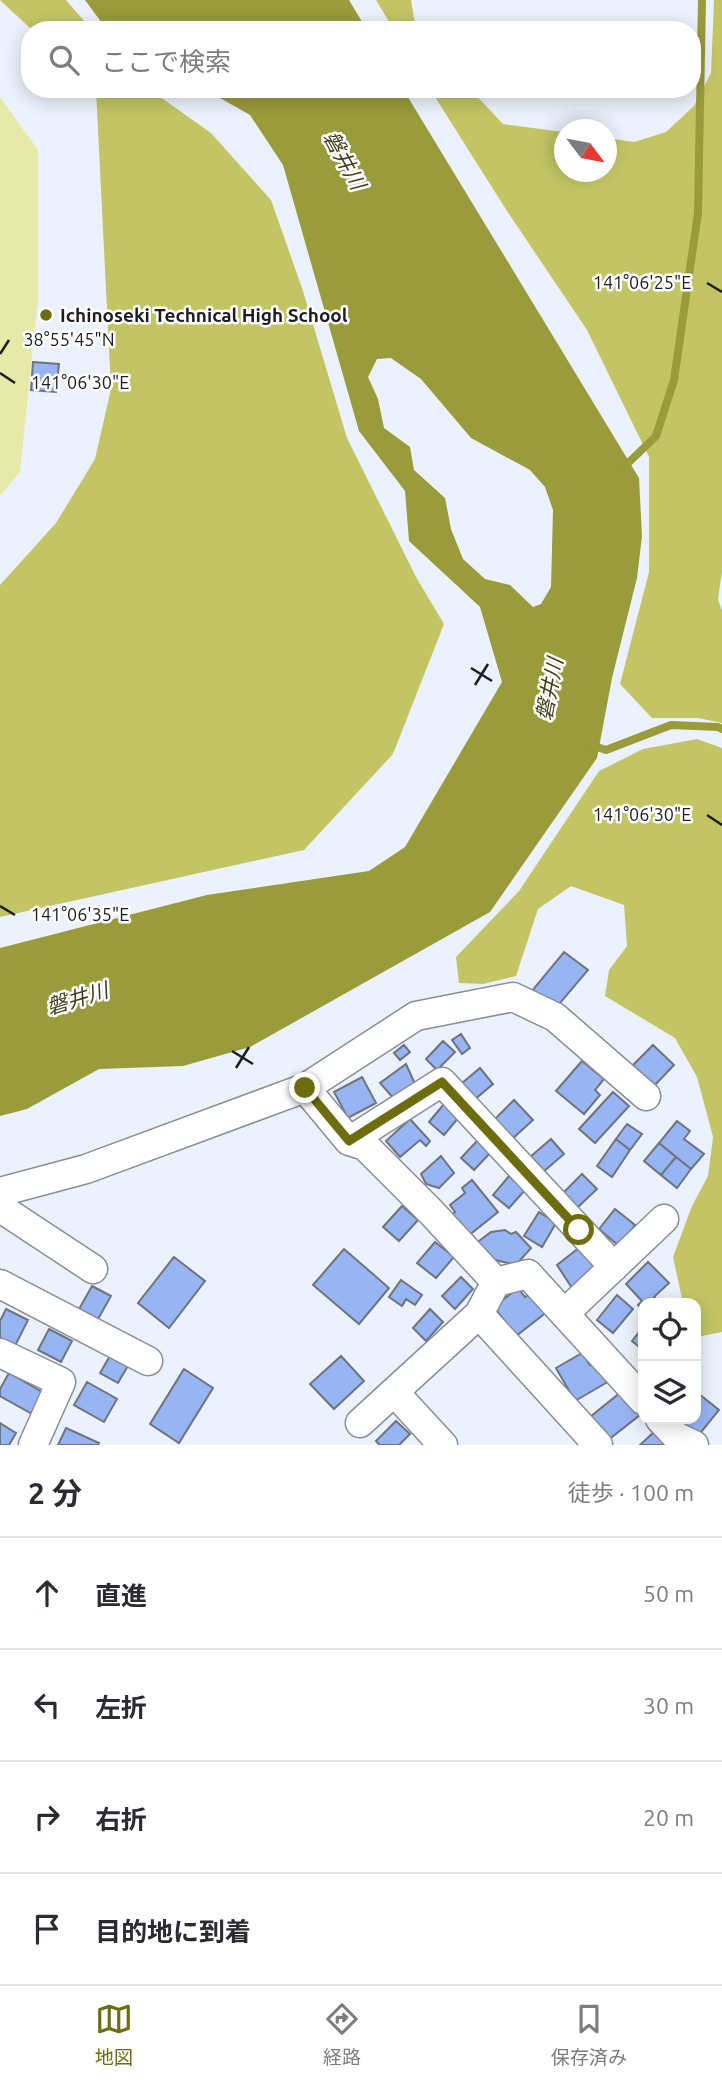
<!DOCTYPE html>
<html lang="ja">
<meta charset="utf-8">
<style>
:root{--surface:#fff;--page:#f7f7f7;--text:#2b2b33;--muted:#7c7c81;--line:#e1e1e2;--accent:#6d6d0f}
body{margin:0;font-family:Ubuntu,"Noto Sans JP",sans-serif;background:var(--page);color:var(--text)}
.controls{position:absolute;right:21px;bottom:21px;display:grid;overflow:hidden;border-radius:14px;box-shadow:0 4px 18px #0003}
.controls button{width:63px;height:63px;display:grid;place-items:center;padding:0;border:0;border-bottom:2px solid var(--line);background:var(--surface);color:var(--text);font:35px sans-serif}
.compass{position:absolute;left:554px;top:119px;width:63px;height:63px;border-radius:50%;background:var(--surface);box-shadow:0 4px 18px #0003;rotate:122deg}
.stop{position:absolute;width:21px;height:21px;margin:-16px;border:5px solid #6d6d0f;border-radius:50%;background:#fff}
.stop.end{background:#6d6d0f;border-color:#fff;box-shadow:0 2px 7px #0008}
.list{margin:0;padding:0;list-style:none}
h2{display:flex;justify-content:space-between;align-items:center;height:91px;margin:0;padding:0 28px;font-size:30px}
h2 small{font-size:23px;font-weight:400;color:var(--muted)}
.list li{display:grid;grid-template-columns:46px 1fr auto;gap:21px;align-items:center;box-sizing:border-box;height:112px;padding:0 28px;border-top:2px solid var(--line)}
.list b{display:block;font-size:26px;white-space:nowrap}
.list em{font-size:23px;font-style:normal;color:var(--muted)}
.icon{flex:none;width:38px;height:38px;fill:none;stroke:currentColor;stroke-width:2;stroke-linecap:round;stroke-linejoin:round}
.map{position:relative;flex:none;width:722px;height:1445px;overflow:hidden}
.search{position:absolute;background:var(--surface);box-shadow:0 4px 18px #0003;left:21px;right:21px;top:21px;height:77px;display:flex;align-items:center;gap:18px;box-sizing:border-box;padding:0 24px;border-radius:28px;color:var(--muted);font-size:26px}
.sheet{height:539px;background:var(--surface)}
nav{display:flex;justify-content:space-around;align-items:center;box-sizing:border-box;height:98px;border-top:2px solid var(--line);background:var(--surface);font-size:19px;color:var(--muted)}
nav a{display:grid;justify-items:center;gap:4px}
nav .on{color:var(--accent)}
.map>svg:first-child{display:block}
</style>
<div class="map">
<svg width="722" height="1445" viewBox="0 0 722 1445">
<rect width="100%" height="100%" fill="#ecf2fd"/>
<path fill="#e7e9a8" d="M0 97 38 150V298L20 472 0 496Z"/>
<path fill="#c3c565" d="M0 0H66L92 30H32Z
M376 0H411L416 30H394Z
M714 0H722V571L718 599 722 611V723L698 718H652L620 684 649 572V457L587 330 507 211 430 89H470L503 124 564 132V172H606L607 138 634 142 666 132 694 106 711 73Z
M96 89H149L211 133 271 200 303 291 347 438 416 577 444 624 393 754 304 850 0 917V585L56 523 95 459 111 389Z
M697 739 722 748V1332L697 1337 696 1303H683L673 1257 692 1206 708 1176 713 1137 697 1077 675 1038 605 996 609 970 627 946 624 905 571 886 538 909 516 976 483 984 459 983 456 957 519 891 599 771 643 749Z"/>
<path fill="#9a9b3a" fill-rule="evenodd" d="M85 0H349L367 30H107Z
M196 89H403L639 478 642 536 637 578 612 678 597 758 490 912 250 1047 183 1066 99 1069 27 1109 0 1116V948L207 895 369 871 405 847 502 682 480 607 409 541 405 491 359 431 283 165 250 115 213 94ZM391 358 421 379 471 438 530 470 545 487 553 510 551 587 541 604 533 607 510 585 485 579 463 559 451 529 445 498 414 470 410 447 384 428 378 399 368 377 377 359Z"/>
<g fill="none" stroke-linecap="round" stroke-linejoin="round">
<path stroke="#9a9b3a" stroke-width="8" d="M623 468 656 436 674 380 698 213 702 0
M591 745 606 750 671 725 718 727 722 729"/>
</g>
<path fill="#97b4f3" stroke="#6e737d" stroke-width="2" d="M33 362 59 364 56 392 31 390Z
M564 952 588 970 555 1009 531 992Z
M461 1034 470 1048 462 1054 452 1040Z
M443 1041 455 1052 437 1070 426 1059Z
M404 1045 410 1052 400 1060 394 1053Z
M653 1045 674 1065 654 1086 633 1065Z
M582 1061 604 1079 595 1090 600 1095 584 1114 556 1091Z
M406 1064 415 1084 394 1099 380 1083Z
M480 1068 493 1084 474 1100 461 1084Z
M362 1077 376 1103 348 1118 334 1092Z
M613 1092 629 1106 595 1143 579 1129Z
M514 1100 533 1120 511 1140 494 1120Z
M444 1104 459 1117 444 1135 429 1122Z
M410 1119 430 1141 426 1146 420 1140 400 1157 386 1141Z
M677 1121 690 1131 684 1139 704 1154 691 1169 659 1143Z
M627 1124 642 1134 630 1150 616 1139Z
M551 1139 564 1154 543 1172 530 1157Z
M616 1139 630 1150 612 1177 597 1166Z
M478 1140 491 1152 474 1170 461 1158Z
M659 1143 676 1157 661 1175 644 1161Z
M441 1156 454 1173 439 1188 426 1184 421 1174Z
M676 1157 691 1169 677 1188 661 1175Z
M582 1174 597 1189 577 1208 563 1193Z
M509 1176 525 1190 509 1208 493 1195Z
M472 1180 498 1212 468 1236 452 1215 455 1212 450 1205 465 1193 462 1188Z
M402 1206 418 1220 399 1241 383 1227Z
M615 1209 635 1225 619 1246 599 1229Z
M539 1212 556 1223 542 1247 524 1236Z
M505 1230 511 1234 516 1232 531 1248 516 1265 495 1260 475 1244 491 1232Z
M435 1242 454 1257 436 1278 417 1263Z
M580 1247 598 1267 572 1288 557 1265Z
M344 1249 389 1288 359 1324 313 1285Z
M174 1257 205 1281 169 1328 138 1303Z
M648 1262 669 1283 654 1297 658 1301 656 1303H643V1311L638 1305 642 1301 626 1284Z
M461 1277 473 1289 455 1309 442 1296Z
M401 1280 422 1295 415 1305 406 1299 402 1306 389 1297Z
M92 1286 111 1296 98 1319 79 1309Z
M518 1288 525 1297 533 1291 548 1311 516 1336 494 1307Z
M617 1295 633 1309 613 1333 597 1320Z
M6 1309 28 1320 15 1346 0 1338V1321Z
M430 1309 443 1322 426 1341 413 1328Z
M643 1327V1350L632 1341Z
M49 1329 72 1341 61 1362 38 1350Z
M582 1353 590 1365 599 1359 611 1380 575 1401 556 1368Z
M111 1354 129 1364 118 1383 100 1373Z
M341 1356 364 1381 334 1409 310 1384Z
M184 1369 213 1388 179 1443 150 1424Z
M9 1373 44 1393 32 1414 0 1396V1389Z
M87 1382 117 1399 104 1422 74 1405Z
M621 1392 640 1415 608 1440 590 1417Z
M699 1394 719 1410 697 1437 678 1421 680 1419H696V1399Z
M396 1421 410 1434 399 1445H380L376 1441Z
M0 1423 16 1433 9 1445H0Z
M66 1428 99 1443 98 1445H58Z
M656 1430 671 1445H640Z"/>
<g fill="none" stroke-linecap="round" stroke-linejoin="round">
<defs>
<path id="minor" d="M305 1088 416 1016 513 997 555 1017 646 1096
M349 1141 442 1082 614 1267
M0 1192 86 1169 305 1088 349 1141 365 1146 432 1213 496 1282 528 1274 643 1400
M0 1200 2 1209 93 1269
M0 1284 148 1361
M565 1313 664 1219
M479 1314 598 1445
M0 1353 61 1382 33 1445
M394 1392 443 1445
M660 1419 677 1437 694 1445
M360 1423 479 1314 496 1282"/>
</defs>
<use href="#minor" stroke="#888d98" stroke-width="31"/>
<use href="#minor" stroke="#fff" stroke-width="28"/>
</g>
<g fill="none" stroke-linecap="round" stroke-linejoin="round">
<path stroke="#6d6d0f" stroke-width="9" d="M305 1088 349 1141 442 1082 579 1230"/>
</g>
<path fill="none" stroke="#1c1d21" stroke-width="2.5" d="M707 283 722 292M0 354 9 340M0 373 15 383M471 668 492 681M475 685 488 664M707 815 722 825M0 906 15 915M232 1051 253 1064M236 1068 249 1047"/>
<circle fill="#6d6d0f" stroke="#fff" stroke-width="2.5" cx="46" cy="315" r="7"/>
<g text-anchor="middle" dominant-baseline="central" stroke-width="5" stroke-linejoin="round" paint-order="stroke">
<g font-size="19" font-weight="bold" fill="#1c1d21" stroke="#fff" text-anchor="start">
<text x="60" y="315">Ichinoseki Technical High School</text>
</g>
<g font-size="21" font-style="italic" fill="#3f3f17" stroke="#fff">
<text transform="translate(345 160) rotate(61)">磐井川</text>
<text transform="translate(549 689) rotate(-79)">磐井川</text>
<text transform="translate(77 998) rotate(-17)">磐井川</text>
</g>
</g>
<g font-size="18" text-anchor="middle" fill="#1c1d21" stroke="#fff" stroke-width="5" stroke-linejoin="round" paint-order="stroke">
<text x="642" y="289">141°06'25"E</text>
<text x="69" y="346">38°55'45"N</text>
<text x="80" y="389">141°06'30"E</text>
<text x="642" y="821">141°06'30"E</text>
<text x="80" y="921">141°06'35"E</text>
</g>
</svg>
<div class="controls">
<button><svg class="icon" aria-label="locate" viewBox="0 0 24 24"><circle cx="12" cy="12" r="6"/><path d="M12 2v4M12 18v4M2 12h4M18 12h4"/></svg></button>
<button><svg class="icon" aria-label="layers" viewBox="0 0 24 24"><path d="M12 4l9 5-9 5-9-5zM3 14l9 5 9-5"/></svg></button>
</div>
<svg class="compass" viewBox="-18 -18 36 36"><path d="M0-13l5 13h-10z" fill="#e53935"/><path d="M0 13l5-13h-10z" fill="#7c7c81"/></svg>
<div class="stop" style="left:579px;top:1230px"></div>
<div class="stop end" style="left:305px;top:1088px"></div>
<div class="search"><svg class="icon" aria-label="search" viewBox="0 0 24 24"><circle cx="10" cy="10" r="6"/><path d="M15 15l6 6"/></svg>ここで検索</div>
</div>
<section class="sheet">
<h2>2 分<small>徒歩 · 100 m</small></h2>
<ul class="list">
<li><svg class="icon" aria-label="ahead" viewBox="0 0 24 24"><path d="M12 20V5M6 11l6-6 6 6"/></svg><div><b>直進</b></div><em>50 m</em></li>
<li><svg class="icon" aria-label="left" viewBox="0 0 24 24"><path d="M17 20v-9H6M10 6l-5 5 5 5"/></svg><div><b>左折</b></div><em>30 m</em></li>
<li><svg class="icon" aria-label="right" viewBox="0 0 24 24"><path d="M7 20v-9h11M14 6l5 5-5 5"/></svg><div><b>右折</b></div><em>20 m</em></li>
<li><svg class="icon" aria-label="arrive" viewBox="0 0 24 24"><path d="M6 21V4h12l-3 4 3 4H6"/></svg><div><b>目的地に到着</b></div></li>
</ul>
</section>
<nav>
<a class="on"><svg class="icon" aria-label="map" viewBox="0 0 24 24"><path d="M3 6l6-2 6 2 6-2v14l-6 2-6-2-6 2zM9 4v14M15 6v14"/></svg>地図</a>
<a><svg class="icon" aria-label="directions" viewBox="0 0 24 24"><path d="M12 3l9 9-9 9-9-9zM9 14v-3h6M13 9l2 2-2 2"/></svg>経路</a>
<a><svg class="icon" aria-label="saved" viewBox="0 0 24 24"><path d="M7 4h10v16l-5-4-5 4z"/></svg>保存済み</a>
</nav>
